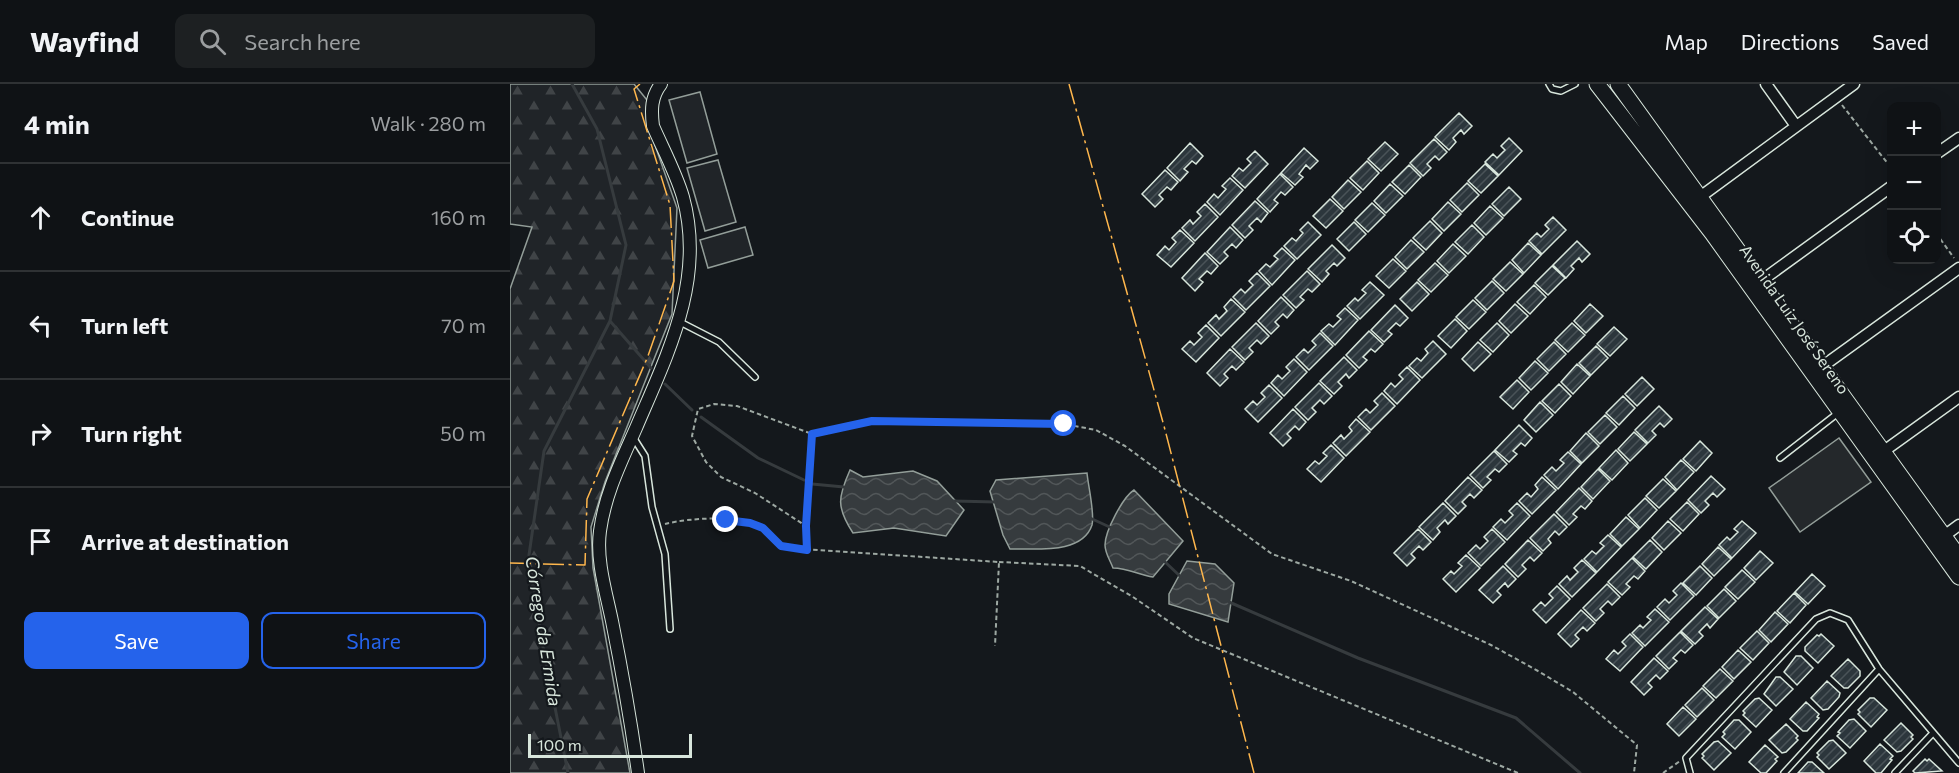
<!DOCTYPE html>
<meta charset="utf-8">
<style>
:root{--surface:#0f1215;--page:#1d2022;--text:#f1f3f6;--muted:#9b9ea0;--line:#2f3234;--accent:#2563eb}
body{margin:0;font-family:Commissioner,sans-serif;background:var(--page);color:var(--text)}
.controls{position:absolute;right:18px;top:18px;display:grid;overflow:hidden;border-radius:12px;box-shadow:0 6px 24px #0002}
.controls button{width:54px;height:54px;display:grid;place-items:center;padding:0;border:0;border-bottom:2px solid var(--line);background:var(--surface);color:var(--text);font:30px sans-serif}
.scale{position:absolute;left:18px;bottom:15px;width:164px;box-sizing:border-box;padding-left:6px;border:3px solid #d8e6dc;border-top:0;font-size:16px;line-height:21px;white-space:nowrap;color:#d8e6dc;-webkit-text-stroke:4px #14181c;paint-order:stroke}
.stop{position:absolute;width:18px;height:18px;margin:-14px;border:4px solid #2563eb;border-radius:50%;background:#fff}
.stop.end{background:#2563eb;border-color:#fff;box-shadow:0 2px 6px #0008}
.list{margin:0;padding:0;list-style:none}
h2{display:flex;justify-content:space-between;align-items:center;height:78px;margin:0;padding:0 24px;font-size:26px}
h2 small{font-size:20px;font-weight:400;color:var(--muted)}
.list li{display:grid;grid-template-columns:39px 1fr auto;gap:18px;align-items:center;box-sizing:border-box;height:108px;padding:0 24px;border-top:2px solid var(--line)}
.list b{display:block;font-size:22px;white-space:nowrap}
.list em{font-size:20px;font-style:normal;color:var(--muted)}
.actions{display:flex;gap:12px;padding:18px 24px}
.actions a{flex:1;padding:14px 0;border:2px solid var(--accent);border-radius:12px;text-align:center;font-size:21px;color:var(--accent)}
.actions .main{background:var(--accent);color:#fff}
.icon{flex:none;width:33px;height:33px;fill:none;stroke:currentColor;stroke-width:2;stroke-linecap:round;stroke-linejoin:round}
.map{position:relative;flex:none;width:1449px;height:689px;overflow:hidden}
header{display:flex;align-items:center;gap:36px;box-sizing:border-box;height:84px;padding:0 30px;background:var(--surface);border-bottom:2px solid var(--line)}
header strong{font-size:28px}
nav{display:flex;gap:33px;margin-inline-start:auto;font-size:21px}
.search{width:420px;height:54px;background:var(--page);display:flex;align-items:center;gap:15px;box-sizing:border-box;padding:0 21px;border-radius:12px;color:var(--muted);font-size:22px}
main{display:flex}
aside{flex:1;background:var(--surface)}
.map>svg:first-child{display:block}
</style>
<header>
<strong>Wayfind</strong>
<div class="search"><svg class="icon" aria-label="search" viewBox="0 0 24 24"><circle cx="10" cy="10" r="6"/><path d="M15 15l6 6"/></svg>Search here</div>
<nav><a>Map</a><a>Directions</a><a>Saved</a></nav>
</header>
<main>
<aside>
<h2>4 min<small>Walk · 280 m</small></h2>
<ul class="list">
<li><svg class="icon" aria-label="ahead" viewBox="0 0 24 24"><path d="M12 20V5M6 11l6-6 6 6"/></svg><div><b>Continue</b></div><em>160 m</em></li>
<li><svg class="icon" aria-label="left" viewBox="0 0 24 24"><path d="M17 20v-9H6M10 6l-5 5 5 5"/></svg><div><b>Turn left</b></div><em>70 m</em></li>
<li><svg class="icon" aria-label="right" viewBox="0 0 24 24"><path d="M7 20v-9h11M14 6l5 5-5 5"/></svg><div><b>Turn right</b></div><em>50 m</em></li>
<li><svg class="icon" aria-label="arrive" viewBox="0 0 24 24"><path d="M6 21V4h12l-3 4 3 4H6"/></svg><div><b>Arrive at destination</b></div></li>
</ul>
<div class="actions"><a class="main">Save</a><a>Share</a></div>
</aside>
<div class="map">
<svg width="1449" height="689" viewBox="0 0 1449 689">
<defs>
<pattern id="forest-firs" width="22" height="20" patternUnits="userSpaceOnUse" patternTransform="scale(1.5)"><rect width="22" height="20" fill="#202428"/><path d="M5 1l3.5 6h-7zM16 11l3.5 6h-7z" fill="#404447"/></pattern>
<pattern id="water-waves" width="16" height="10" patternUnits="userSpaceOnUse" patternTransform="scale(1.5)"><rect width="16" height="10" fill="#363b3e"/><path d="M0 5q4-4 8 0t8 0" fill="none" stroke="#525759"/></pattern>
<pattern id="building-hatch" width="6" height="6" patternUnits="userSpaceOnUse" patternTransform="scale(1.5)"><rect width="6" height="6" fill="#2c363c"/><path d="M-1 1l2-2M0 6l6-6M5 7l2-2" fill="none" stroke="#4a5358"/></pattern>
</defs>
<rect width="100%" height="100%" fill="#14181c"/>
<path fill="url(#forest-firs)" stroke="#939e99" stroke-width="1.5" d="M0 0H124L141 21 140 47 167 124 162 230 95 398 81 443 83 484 120 689H0V205L22 143 0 140Z"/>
<path fill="#202428" stroke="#939e99" stroke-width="1.5" d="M190 8 207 70 177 79 159 16Z
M208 76 226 138 195 147 177 84Z
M235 143 243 171 198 184 190 156Z"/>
<path fill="#24282b" stroke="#939e99" stroke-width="1.5" d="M1329 354 1361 398 1290 448 1259 404Z"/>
<path fill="url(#water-waves)" stroke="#939e99" stroke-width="1.5" d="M340 386 353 393 403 387 427 397 454 426 436 452 384 444 343 449C326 423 328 413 340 386Z
M577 389C578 401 585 430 582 441 572 471 525 464 500 465L493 451 480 407 486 396Z
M624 406 673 457 643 493C629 491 618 484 603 484 600 476 595 469 595 461 595 447 613 413 624 406Z
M677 477 705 480 724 499 718 538 659 520V510Z"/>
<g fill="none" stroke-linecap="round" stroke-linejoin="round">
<path stroke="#363b3e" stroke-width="3" d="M100 237 141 284
M155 300 182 326
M191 333 248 374 294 396
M302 400 334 403
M444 417 486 418
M580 434 604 445
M654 477 671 493
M719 518 848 574 1006 634 1070 689
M58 689 33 563 19 471 34 367 100 237 116 161 87 45 62 0"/>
</g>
<path fill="url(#building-hatch)" stroke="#d8e6dc" stroke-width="1.5" d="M949 29 962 42 954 50 951 46 943 54 946 58 939 66 925 53Z
M999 54 1012 67 989 91 975 78 983 70 987 74 995 66 991 62Z
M924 55 937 68 929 76 925 72 917 80 921 84 913 92 900 79Z
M875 58 888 70 871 87 858 75Z
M680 59 693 72 686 80 682 77 674 85 678 88 670 97 657 84Z
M794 64 808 77 800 85 796 81 789 90 793 93 785 101 771 89Z
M745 67 758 80 735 104 722 92 729 84 733 87 741 79 737 75Z
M857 77 869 89 853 106 840 94Z
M975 80 988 92 971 109 958 97Z
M899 81 911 93 895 110 882 98Z
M655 86 668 98 661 106 657 103 649 111 653 115 645 123 632 110Z
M770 90 783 103 775 111 771 108 764 116 768 119 760 128 747 115Z
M720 94 733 106 710 131 697 118 704 110 708 114 716 105 712 102Z
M838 96 851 108 834 125 822 113Z
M957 99 969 111 952 128 940 116Z
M880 100 893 112 876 129 864 117Z
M999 103 1011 115 994 132 982 120Z
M820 115 833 127 816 144 803 132Z
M745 117 758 129 751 138 747 134 739 142 743 146 735 154 722 141Z
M938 118 951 130 934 147 922 135Z
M862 119 875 131 858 148 845 136Z
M695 120 708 133 685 157 672 144 680 136 683 140 691 132 687 128Z
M980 122 993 134 976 151 964 139Z
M1043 133 1056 146 1032 170 1019 157 1027 149 1031 153 1039 145 1035 141Z
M920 137 932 149 916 166 903 154Z
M798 138 811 151 787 175 774 162 782 154 786 157 793 149 790 146Z
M844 138 856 150 839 167 827 155Z
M962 141 974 153 958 170 945 158Z
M720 143 733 156 726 164 722 160 714 168 718 172 710 180 697 168Z
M670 146 684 159 661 183 647 171 655 162 659 166 666 158 662 154Z
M901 156 914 168 897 185 885 173Z
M1067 157 1080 170 1072 178 1069 174 1061 182 1064 185 1056 194 1043 181Z
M1018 159 1031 171 1014 189 1002 176Z
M943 160 956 172 939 189 927 177Z
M822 161 835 174 827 182 824 179 816 187 819 190 812 198 798 185Z
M772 164 785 176 762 201 749 187 756 180 760 183 768 175 764 172Z
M695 169 708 182 701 190 697 187 689 195 693 198 685 207 672 194Z
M883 175 896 187 879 204 866 192Z
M1000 178 1013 190 996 207 983 195Z
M925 179 938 191 921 208 908 196Z
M1042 182 1055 194 1038 211 1025 199Z
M797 187 810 200 802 208 798 205 790 213 794 216 786 224 773 211Z
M747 189 760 202 736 226 723 213 731 205 735 209 743 201 739 197Z
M982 197 994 209 977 226 965 214Z
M860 198 874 211 850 235 837 222 845 214 848 217 856 209 852 206Z
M907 198 919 210 902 227 890 215Z
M1024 201 1036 213 1020 230 1007 218Z
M771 213 784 226 777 234 773 230 765 238 769 242 761 250 748 237Z
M721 215 735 228 711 252 698 239 706 231 709 235 717 227 714 223Z
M963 216 976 228 959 245 946 233Z
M1005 220 1018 232 1001 249 989 237Z
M1080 220 1093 232 1076 249 1064 237Z
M885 221 898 234 890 242 886 239 878 247 882 250 874 258 861 246Z
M835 224 848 236 825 261 811 247 819 240 823 243 831 235 827 232Z
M945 235 957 247 941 264 928 252Z
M746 239 759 252 751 260 747 256 739 264 743 268 735 276 722 263Z
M987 239 999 251 983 268 970 256Z
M1062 239 1075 251 1058 268 1045 256Z
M696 241 709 254 686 278 672 265 680 257 684 261 692 253 688 249Z
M1104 243 1117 255 1100 272 1087 260Z
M859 247 873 260 865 268 861 265 853 273 857 276 849 284 836 271Z
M810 249 823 262 799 286 786 273 794 265 798 269 806 261 802 257Z
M923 257 936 270 912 294 899 282 907 274 911 277 918 269 915 265Z
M968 258 981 270 964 287 952 275Z
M1044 258 1056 270 1039 287 1027 275Z
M1086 262 1098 274 1081 291 1069 279Z
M720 265 734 278 726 286 722 282 714 290 718 294 710 302 697 289Z
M834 273 847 286 839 294 836 290 828 298 832 302 824 310 810 297Z
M784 275 797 288 774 312 761 299 768 291 772 295 780 287 776 283Z
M1025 277 1038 289 1021 306 1009 294Z
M1067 280 1080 292 1063 310 1051 298Z
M897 283 910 296 887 320 874 307 881 299 885 303 893 295 889 291Z
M1132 293 1144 305 1127 322 1115 310Z
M1007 296 1019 308 1003 325 990 313Z
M809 299 822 312 814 320 810 316 802 324 806 328 798 336 785 323Z
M1049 300 1061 312 1045 329 1032 317Z
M759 301 772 314 748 338 735 325 743 317 747 321 755 313 751 309Z
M872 309 885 322 861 346 848 333 856 325 860 329 868 321 864 317Z
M1113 312 1125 324 1109 341 1096 329Z
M1030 318 1043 331 1026 348 1014 336Z
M1149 322 1162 335 1154 343 1150 339 1142 347 1146 351 1138 359 1125 346Z
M783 325 796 338 789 346 785 342 777 350 781 354 773 362 760 349Z
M1095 331 1107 343 1090 360 1078 348Z
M846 335 860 348 836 372 823 359 831 351 834 355 842 347 839 343Z
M1009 341 1022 354 1015 362 1011 359 1003 367 1007 370 999 378 985 366Z
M1124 348 1137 360 1120 377 1108 365Z
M1076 349 1089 362 1072 379 1060 367Z
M1190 357 1202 369 1186 387 1173 375Z
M821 361 834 374 811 398 797 385 805 377 809 380 817 372 813 369Z
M1106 366 1118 379 1102 396 1089 384Z
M984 367 997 380 989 388 985 385 977 393 981 396 973 404 960 391Z
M1058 368 1071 380 1048 405 1034 391 1042 383 1046 387 1054 379 1050 376Z
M1171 376 1184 388 1167 406 1155 393Z
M1088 385 1100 397 1083 415 1071 403Z
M1201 392 1215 405 1207 413 1203 409 1195 417 1199 421 1191 429 1178 416Z
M958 393 972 406 964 414 960 410 952 418 956 422 948 430 935 417Z
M1032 393 1046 406 1022 430 1009 417 1017 409 1021 413 1028 405 1025 401Z
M1153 395 1166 407 1149 424 1136 412Z
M1069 404 1082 417 1075 425 1071 422 1063 430 1067 433 1059 441 1046 428Z
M1135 414 1147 426 1130 444 1118 431Z
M1177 418 1189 430 1173 447 1160 435Z
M933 419 946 432 938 440 935 436 927 444 930 448 923 456 909 443Z
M1007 419 1020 432 997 456 983 443 991 435 995 439 1003 431 999 427Z
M1044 430 1057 443 1049 451 1045 447 1038 455 1041 459 1033 467 1020 454Z
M1116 433 1129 445 1112 462 1100 450Z
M1158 437 1171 449 1154 466 1142 454Z
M1232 437 1246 449 1222 474 1209 461 1217 453 1220 456 1228 448 1224 445Z
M908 445 921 458 913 466 909 462 901 470 905 474 897 482 884 469Z
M982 445 995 458 971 482 958 469 966 461 970 465 978 457 974 453Z
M1098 451 1111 463 1087 488 1074 475 1082 467 1086 470 1094 462 1090 459Z
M1018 456 1032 469 1024 477 1020 473 1012 481 1016 485 1008 493 995 480Z
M1140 456 1152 468 1136 485 1123 473Z
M1208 463 1221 475 1204 492 1192 480Z
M1250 467 1263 479 1246 496 1234 484Z
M956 471 970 484 946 508 933 495 941 487 944 490 952 482 948 479Z
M1122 474 1135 487 1128 495 1124 492 1116 500 1120 503 1112 511 1098 498Z
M1072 476 1086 489 1062 513 1049 500 1057 492 1060 496 1068 488 1064 484Z
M993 482 1006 495 998 503 995 499 987 507 991 511 983 519 969 506Z
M1190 482 1202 494 1186 511 1173 499Z
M1232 486 1245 498 1228 515 1215 503Z
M1302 490 1315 502 1298 520 1285 508Z
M1171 499 1184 512 1160 536 1147 523 1155 515 1159 519 1167 511 1163 507Z
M1097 500 1110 513 1102 521 1098 517 1090 525 1094 529 1086 537 1073 524Z
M1047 502 1060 515 1036 539 1023 526 1031 518 1035 522 1043 514 1039 510Z
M1214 505 1226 517 1209 534 1197 522Z
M1284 509 1296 521 1280 539 1267 527Z
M1195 523 1208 535 1200 544 1197 540 1189 548 1193 552 1185 560 1171 547Z
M1145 525 1159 538 1135 562 1122 549 1130 541 1133 544 1141 536 1137 533Z
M1071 526 1085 539 1077 547 1073 543 1065 551 1069 555 1061 563 1048 550Z
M1265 528 1278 540 1261 558 1249 546Z
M1247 547 1259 559 1243 576 1230 564Z
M1170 548 1183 561 1175 569 1171 566 1163 574 1167 577 1159 585 1146 572Z
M1120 550 1133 563 1110 587 1096 575 1104 566 1108 570 1116 562 1112 558Z
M1311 550 1324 562 1308 579 1295 567V563L1307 551 1309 552Z
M1228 566 1241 578 1224 595 1212 583Z
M1286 572H1291L1303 584 1287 601 1274 588Z
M1144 574 1158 587 1150 595 1146 591 1138 599 1142 603 1134 611 1121 598Z
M1338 575 1350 587V592L1338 604H1334L1321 592Z
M1210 585 1223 597 1206 614 1193 602Z
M1266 593H1270L1283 605 1266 622 1254 610Z
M1317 597 1330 609 1329 613 1318 625 1313 626 1301 614Z
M1192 604 1204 616 1187 633 1175 621Z
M1249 614 1262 626 1246 643 1233 631 1235 629 1233 627 1245 615Z
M1360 614H1364L1377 626 1361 643 1348 630 1350 628 1348 626Z
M1296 618 1309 630 1307 633 1309 634 1297 647H1293L1280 635Z
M1173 623 1186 635 1169 652 1157 640Z
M1344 635 1356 647 1340 664 1327 652 1330 649 1328 648 1339 636Z
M1224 636H1229L1241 648 1225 665 1212 653 1215 650 1213 648Z
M1391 639 1403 651 1401 653 1403 655 1391 667 1387 668 1374 656Z
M1276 640 1288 652 1286 654 1288 656 1276 668 1272 669 1259 656Z
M1323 656 1336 669 1319 685 1307 673 1309 671 1307 669 1319 657Z
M1208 657 1221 669 1204 686 1192 674 1194 672 1192 670 1204 658Z
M1370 660 1383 672 1380 675 1382 676 1371 689H1366L1354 677Z
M1255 661 1268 673 1265 675 1267 677 1256 689H1251L1239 678Z
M1415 675 1417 677 1419 675 1432 687 1405 689 1403 687Z
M1298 678H1302L1314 689H1288Z"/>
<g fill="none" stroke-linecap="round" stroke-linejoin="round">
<defs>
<path id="service" d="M1039 0 1042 5 1051 7 1065 0
M170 238 209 258 245 293
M123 353 135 372 142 423 155 470 160 545
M1270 374 1328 329
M1180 689 1176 674 1306 535 1320 529 1338 536 1369 585 1449 679
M1274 689 1369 585
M1385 689 1423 649"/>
<path id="minor" d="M1256 0 1286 42
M1426 70 1449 54
M1190 113 1344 0
M1251 197 1382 102
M1313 282 1449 184
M1374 367 1449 313
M1430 455 1449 441"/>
<path id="tertiary" d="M128 689C121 638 112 587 102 537 96 508 86 476 90 447 95 410 111 378 126 344 157 271 196 196 173 113 166 89 153 65 143 42 141 26 141 13 151 0"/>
<path id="primary" d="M1087 0 1202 149 1449 493
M1108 0 1449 473"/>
</defs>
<use href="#service" stroke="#d8e6dc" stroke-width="8"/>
<use href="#minor" stroke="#d8e6dc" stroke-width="13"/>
<use href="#tertiary" stroke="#d8e6dc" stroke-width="14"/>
<use href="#primary" stroke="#d8e6dc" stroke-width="17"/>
<path stroke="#9da8a2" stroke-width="2" stroke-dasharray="4.5 3" stroke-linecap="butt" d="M1332 21 1382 85
M1426 149 1444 174
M302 350 296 442 245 409 211 393 196 378 182 352 188 325 204 320 227 322 302 350 362 337 554 340 586 346 615 362 762 470 841 497 981 561 1028 587 1063 608 1127 661 1124 689
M155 440C178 434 232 430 253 444 262 451 266 461 278 464L489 478 485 562
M296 442 297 466
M489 478 570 482 623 513 683 554 1008 689
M1153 689 1170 677"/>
<use href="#service" stroke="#14181c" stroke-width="5"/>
<use href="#minor" stroke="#14181c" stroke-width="10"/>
<use href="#tertiary" stroke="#14181c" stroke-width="12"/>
<use href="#primary" stroke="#14181c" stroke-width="15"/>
<path stroke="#ffb74d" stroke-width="1.5" stroke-dasharray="21 4.5 3 4.5" stroke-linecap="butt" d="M559 0 654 342 744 689
M0 479 75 481 77 415 138 272 164 197 160 121 124 5 130 0"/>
</g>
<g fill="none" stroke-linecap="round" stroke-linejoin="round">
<path stroke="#2563eb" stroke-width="8" d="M216 436 240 439 253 444 271 462 297 466 296 442 302 350 362 337 554 340"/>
</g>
<g text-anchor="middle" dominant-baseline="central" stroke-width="4.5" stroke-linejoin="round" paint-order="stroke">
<g font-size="16" fill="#d8e6dc" stroke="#14181c">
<text transform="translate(1285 235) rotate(55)">Avenida Luiz José Sereno</text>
</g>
<g font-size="18" font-style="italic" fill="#d8e6dc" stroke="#14181c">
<text transform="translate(34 547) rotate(81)">Córrego da Ermida</text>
</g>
</g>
</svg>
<div class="controls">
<button>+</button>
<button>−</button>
<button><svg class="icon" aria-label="locate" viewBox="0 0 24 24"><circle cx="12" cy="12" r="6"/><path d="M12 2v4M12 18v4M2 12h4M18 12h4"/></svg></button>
</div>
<div class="scale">100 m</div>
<div class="stop" style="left:554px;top:340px"></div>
<div class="stop end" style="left:216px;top:436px"></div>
</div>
</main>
